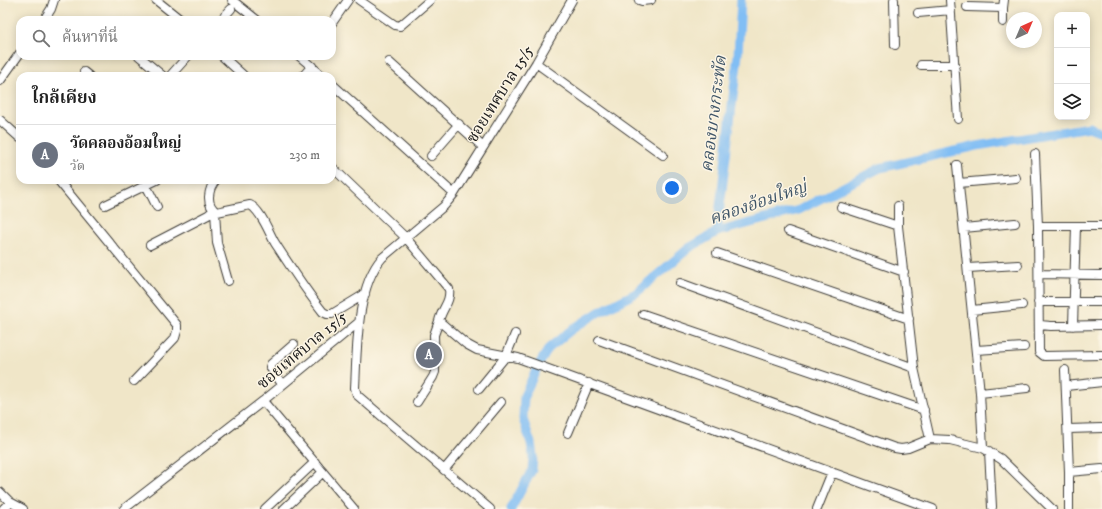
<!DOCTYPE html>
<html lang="th">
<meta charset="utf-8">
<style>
:root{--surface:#fff;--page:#f6f6f6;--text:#222;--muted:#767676;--line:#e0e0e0;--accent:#d93025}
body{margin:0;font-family:"IM FELL DW Pica","Noto Serif Thai",serif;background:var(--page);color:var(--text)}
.controls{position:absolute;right:12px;top:12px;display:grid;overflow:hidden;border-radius:8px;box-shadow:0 2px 10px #0003}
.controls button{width:36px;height:36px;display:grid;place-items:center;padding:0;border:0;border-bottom:1px solid var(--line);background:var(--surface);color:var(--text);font:20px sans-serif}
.compass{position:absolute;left:1006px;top:12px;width:36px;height:36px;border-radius:50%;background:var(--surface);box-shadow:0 2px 10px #0003;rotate:44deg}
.you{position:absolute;left:672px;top:188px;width:14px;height:14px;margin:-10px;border:3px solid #fff;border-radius:50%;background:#1a73e8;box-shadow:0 0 0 6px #1a73e833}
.badge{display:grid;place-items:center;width:26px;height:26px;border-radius:50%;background:var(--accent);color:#fff;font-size:13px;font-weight:700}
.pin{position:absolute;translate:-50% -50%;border:2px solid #fff;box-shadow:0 1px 4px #0006}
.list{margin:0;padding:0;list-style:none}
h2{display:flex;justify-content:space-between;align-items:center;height:52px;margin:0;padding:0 16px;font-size:17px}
h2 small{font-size:13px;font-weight:400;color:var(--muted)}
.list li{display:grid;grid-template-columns:26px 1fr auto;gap:12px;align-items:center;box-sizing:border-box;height:60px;padding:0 16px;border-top:1px solid var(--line)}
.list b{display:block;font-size:15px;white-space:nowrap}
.list p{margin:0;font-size:13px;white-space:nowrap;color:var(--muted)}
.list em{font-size:13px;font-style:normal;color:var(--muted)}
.icon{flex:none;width:22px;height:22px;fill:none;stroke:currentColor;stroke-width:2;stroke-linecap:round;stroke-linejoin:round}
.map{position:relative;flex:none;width:1102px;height:509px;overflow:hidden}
.search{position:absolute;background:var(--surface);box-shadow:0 2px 10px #0003;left:16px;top:16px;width:320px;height:44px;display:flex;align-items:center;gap:10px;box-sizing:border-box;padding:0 14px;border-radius:12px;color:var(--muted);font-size:15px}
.panel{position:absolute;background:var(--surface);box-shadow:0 2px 10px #0003;left:16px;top:72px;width:320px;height:112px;border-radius:12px}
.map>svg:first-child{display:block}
</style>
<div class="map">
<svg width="1102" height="509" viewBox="0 0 1102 509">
<rect width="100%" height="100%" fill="#fcf5e5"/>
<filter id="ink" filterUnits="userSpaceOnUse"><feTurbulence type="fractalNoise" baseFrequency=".025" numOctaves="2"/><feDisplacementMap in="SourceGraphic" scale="8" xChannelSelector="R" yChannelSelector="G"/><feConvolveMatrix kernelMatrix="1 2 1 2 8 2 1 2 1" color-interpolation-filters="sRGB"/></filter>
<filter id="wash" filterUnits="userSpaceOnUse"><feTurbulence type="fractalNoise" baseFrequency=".012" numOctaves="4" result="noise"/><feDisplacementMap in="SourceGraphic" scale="16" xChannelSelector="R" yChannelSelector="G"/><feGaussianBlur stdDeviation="0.9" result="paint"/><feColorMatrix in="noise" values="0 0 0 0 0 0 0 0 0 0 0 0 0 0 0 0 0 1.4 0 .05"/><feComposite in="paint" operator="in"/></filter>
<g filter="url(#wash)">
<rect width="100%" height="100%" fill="#f0e6c8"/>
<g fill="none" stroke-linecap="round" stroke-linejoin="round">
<path stroke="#81bef4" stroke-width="9" d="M717 232 738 55 741 0
M511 509 532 470 533 456 531 443 523 419 524 396 538 366 549 348 571 330 599 312 636 293 689 248 717 232 799 210 880 168 977 146 1089 127 1102 132"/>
</g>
</g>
<g filter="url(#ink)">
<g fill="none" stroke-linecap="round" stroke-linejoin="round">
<defs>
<path id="minor" d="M156 0 181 20
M232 0 257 20
M359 0 395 25 400 26 430 0
M639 0 642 1 651 0
M894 0 895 45
M950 0 958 119
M967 7 1003 8 1004 0
M918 13 951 10
M44 20 51 9 54 0
M221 20 231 9
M1003 22V8
M332 23 348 0
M139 56 163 76
M222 56 243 75
M299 56 323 76
M389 62 483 147
M536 63 663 155
M921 65H955
M84 72 89 76
M170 76 188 56
M303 76 312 66
M0 81 20 53
M332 84 454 194
M0 120 20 138
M1035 154 1038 226 1039 352 1044 356 1102 355
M431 156 459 124
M957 165 980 393 983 448
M332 167 406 238 449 289C451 302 442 308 439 321L466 344 477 350 518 358 933 509
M58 180 177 325V331L175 338 134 381
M216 180C208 189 205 205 217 212L250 205C261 210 269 233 275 243 290 266 306 291 323 312L327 314H332L365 294
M959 183 1016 178
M146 185 157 207
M105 205 157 180
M898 206V226
M841 207 898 226 914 368 930 439
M215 212 217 243 228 281
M1038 226H1102
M964 228 1015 223
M788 231 904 272
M150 245 208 215 214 210
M717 253 909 319
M968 268 1018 265
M1039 274 1102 275
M680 283 914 368
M1038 302H1102
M972 310 1022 305
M643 314 924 410
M1040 325 1051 326 1102 325
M1073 326 1076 226
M599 340 895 448 901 449 908 448 930 439 950 440 983 448 1001 459 1052 509
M976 350 1024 347
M1065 370 1069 472V509
M282 384 270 367 271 364 294 344
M1066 386 1102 382
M479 389 506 356 515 334
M980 393 1027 388
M263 401 354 509
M417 402 433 377 435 372 434 335 439 321
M1068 429 1102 428
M568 433 589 383
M989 451 992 507
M444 470 501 402
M1069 472 1102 469
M0 492 10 502 23 509
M3 509 10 502
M124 509 263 401 359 322
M265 509 315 462
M284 509 323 472
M490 509 357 395 355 388C357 351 356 287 382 258L444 206 454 194 536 63 572 0
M817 509 832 472"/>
</defs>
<use href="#minor" stroke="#3c3a36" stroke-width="10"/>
<use href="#minor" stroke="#fff" stroke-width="8"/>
</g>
</g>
<g text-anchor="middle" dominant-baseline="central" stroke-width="3" stroke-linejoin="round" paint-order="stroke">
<g font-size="16" fill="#1c1c1c" stroke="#fcf5e5">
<text transform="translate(500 94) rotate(-58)">ซอยเทศบาล 15/5</text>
<text transform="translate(302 350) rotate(-40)">ซอยเทศบาล 15/5</text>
</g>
<g font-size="17" font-style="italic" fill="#3f5568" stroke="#fcf5e5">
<text transform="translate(714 114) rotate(-83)">คลองบางกระพัด</text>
<text transform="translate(758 203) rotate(-19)">คลองอ้อมใหญ่</text>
</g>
</g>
</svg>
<div class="controls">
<button>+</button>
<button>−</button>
<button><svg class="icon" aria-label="layers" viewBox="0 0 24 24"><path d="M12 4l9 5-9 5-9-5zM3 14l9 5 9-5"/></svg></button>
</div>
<svg class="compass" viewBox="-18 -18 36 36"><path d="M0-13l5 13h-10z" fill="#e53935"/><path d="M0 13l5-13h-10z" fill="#767676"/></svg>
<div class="you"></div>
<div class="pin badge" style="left:429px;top:355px;background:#6b7280">A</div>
<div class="search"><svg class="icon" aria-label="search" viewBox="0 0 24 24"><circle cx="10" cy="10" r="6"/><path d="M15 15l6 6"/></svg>ค้นหาที่นี่</div>
<section class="panel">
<h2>ใกล้เคียง<small></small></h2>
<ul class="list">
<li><span class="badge" style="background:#6b7280">A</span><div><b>วัดคลองอ้อมใหญ่</b><p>วัด</p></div><em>230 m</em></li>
</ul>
</section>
</div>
